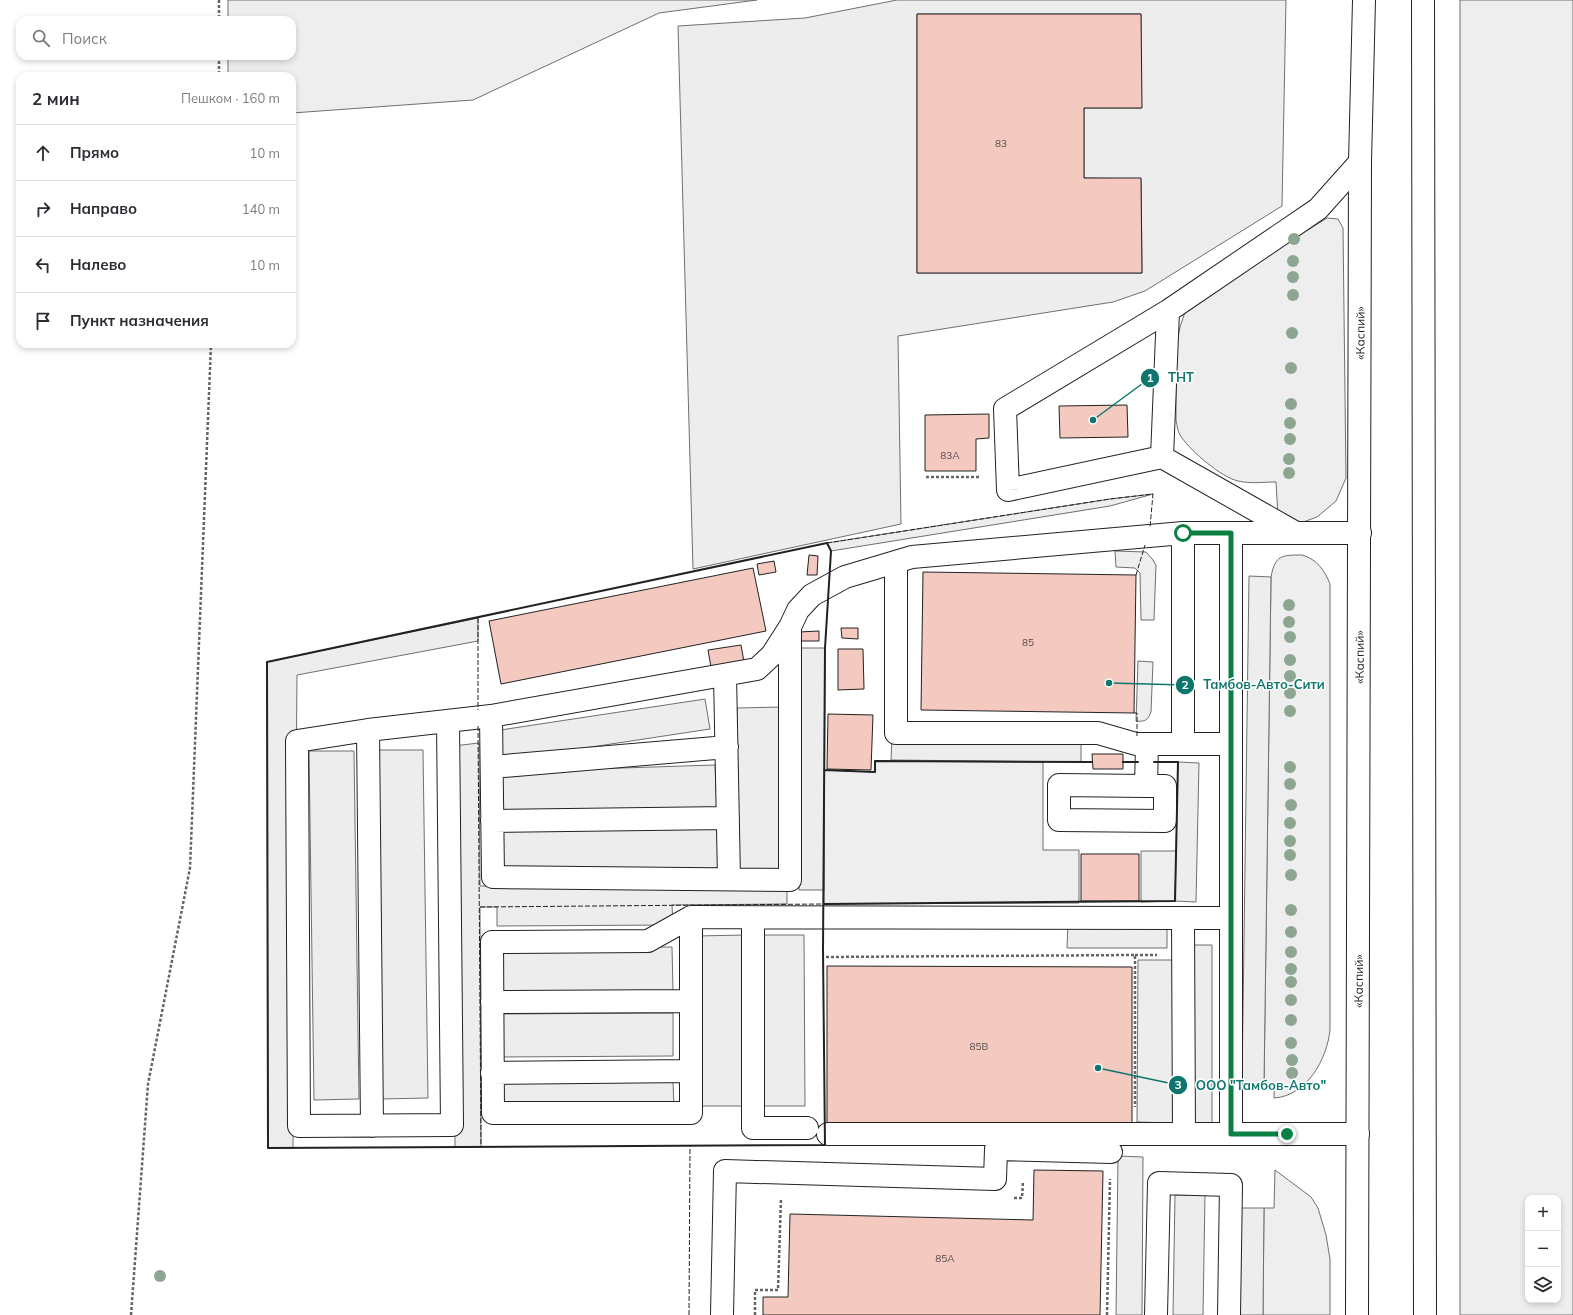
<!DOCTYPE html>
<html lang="ru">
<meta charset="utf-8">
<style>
:root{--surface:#fff;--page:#f7f7f7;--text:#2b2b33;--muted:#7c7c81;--line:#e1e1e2}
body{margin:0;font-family:Mulish,sans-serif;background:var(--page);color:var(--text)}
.controls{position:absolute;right:12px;bottom:12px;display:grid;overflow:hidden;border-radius:8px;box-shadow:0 2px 6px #0003}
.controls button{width:36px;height:36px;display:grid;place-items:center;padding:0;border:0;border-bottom:1px solid var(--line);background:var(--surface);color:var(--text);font:20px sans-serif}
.stop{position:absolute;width:12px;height:12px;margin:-9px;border:3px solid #0b8043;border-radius:50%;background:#fff}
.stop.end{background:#0b8043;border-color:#fff;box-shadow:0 1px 4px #0008}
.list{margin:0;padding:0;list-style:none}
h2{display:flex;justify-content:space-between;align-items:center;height:52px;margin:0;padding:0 16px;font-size:17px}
h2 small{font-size:13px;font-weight:400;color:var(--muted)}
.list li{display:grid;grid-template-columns:26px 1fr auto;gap:12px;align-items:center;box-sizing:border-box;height:56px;padding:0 16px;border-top:1px solid var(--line)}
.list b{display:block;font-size:15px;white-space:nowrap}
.list em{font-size:13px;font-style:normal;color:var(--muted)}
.icon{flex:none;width:22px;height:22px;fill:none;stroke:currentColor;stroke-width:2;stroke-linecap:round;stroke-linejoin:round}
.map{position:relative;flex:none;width:1573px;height:1315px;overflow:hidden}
.search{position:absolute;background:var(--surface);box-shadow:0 2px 6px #0003;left:16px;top:16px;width:280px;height:44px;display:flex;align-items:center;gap:10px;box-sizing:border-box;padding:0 14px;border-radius:12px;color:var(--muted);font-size:15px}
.panel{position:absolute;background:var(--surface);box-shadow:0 2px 6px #0003;left:16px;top:72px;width:280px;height:276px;border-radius:12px}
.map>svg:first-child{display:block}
</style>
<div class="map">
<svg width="1573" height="1315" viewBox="0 0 1573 1315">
<rect width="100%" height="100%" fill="#fff"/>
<path fill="#eee" stroke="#6f6f6f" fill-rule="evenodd" d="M228 0H757L659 13 473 100 292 113V76H228V56H292V20H228Z
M1460 0H1573V1315H1460ZM1528 1198H1558V1300H1528Z
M1327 218 1338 219 1343 228 1346 478 1336 501 1317 517 1295 525 1278 516 1276 482C1263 482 1251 484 1238 481 1221 477 1192 452 1182 438 1178 433 1177 426 1176 420V348L1180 327 1185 312 1207 292Z
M1153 494 1110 506 831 551 827 543 1110 499Z
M1115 551 1146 552 1153 560 1156 565 1154 620H1141L1140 573 1135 568 1116 567Z
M1302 555C1317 559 1325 571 1330 584V1030C1327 1059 1307 1096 1274 1098V1086L1264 1085 1271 577C1275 555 1282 555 1302 555Z
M1138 661 1153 662 1151 712C1148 720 1145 722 1136 721Z
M875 761 1043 762V850H1079V903L824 904V770L875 772Z
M1141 851H1176L1175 901 1141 902Z
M1275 1170 1311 1197 1318 1208 1326 1235 1330 1259V1315H1263L1264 1208H1274Z"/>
<path fill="#ededed" stroke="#6f6f6f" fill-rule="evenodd" d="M897 0H1286L1282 206 1145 291 1113 302 898 336 901 524 693 569 678 26 805 18ZM917 14H1141V108H1084V178L1141 179 1142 273H917Z
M1249 576 1271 577 1264 1085H1242Z
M478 618V641L297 675 293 1148H268L267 662Z
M800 648H825L824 890H799Z
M705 699 710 729 499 761 494 731Z
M783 707 785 874H739L737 708Z
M892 738 1081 740V762L891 760Z
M479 743 480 886H787V904L672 905 673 925 497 926V907H480L481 1147H455L453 746Z
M376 750H423L428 1098 381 1099Z
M309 751H354L359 1099 314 1100Z
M1178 762 1199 763 1196 902 1175 901Z
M715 765 717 810 499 816 497 772Z
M717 822 718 868 500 874 499 829Z
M1068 923 1167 924V948H1067Z
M745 935 747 1106H698L697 936Z
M762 935H804L805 1106H763Z
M1190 945H1212V1124L1191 1125Z
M672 947 673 992 498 993V948Z
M1138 960H1175L1174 1123 1137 1122Z
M673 1013V1056L498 1057V1014Z
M673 1082 674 1108H498V1083Z
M1118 1156 1143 1157 1142 1315H1116Z
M1175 1195H1205L1203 1315H1173Z
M1240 1208H1264L1263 1315H1239Z"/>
<path fill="#f3c9c0" stroke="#222" d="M917 14H1141L1142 108H1084V178H1141L1142 273H917Z
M1127 405 1128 437 1060 438 1059 406Z
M989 414V438L976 439V471H925V415Z
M809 555 818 556 817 575H807Z
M774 561 776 572 759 575 757 564Z
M753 568 766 631 501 684 489 621Z
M923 572 1136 575 1134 713 921 710Z
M841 628H858V639L842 638Z
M819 631V641H800L799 632Z
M741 645 744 662 711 667 708 650Z
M838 649H863L864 689 838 690Z
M828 714 873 715 871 770 827 769Z
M1092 754H1123V769H1093Z
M1081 854H1139V901H1081Z
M827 966 1132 967V1125L827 1124Z
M1034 1170 1103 1171 1100 1315H763V1297H788L790 1214 1033 1220Z"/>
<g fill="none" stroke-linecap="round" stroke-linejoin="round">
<defs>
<path id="minor" d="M1162 457 1168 311
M1231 533V1134H1358
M1296 533 1162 457 1008 490 1005 409 1168 311 1318 209 1360 162
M896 562V733H1098L1136 744H1231
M790 627 772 655 757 669 491 716 493 877 790 880V627L798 610 812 595 845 577 912 557 1183 533H1360
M725 675 729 879
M448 721 452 1125 299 1126 297 741 368 730 491 716
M368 730 372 1126
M1183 744V533
M492 767 727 747
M1146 786 1059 785V820L1165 821V786H1146L1147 745
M492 821 728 818
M691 917V1113H493L492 942 648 941 691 917 1183 918
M753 918V1128H807
M492 1002 691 1001
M492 1073 691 1071
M828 1134H1231
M1184 1134 1183 918H1231
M722 1315 725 1171 995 1179 996 1149 1111 1152
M1156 1315 1159 1183 1231 1185 1229 1315"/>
<g id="major">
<path d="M1423 0 1425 1315"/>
<path id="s1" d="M1357 1315 1360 162 1364 0"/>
</g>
</defs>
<use href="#minor" stroke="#222" stroke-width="24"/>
<use href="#major" stroke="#222" stroke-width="24"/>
<path stroke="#646464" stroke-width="2.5" stroke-dasharray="3 2" stroke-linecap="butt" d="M219 0V20
M219 56V76
M926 477H981
M1135 955H1157
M826 957 1135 955V1107
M1014 1198H1022L1023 1182
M131 1315 148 1084 190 868 211 344
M755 1315V1290H778L781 1199
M1107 1315 1110 1179"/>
<use href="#minor" stroke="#fff" stroke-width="22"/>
<use href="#major" stroke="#fff" stroke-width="22"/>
<path stroke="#222" stroke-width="1" stroke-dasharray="5 2" stroke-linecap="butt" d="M827 543 1110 499 1153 494 1150 527
M1136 575 1145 545
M478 618V710
M1134 713H1137V736
M478 726 481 1147
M480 907 824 904
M689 1315 690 1146"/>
<path stroke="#222" stroke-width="2" d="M827 543 831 551 825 648 823 950 825 1145 268 1148 267 662Z
M1123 762H1138
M824 770 875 772V761L1092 762
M824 904 1175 901 1178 762H1154"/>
</g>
<g fill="#8da692">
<circle cx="1294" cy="239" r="6"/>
<circle cx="1293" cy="261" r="6"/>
<circle cx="1293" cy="277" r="6"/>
<circle cx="1293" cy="295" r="6"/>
<circle cx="1292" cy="333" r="6"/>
<circle cx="1291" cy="368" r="6"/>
<circle cx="1291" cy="404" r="6"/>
<circle cx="1290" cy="423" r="6"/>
<circle cx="1290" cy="439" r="6"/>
<circle cx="1289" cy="459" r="6"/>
<circle cx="1289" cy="473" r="6"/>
<circle cx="1289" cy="605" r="6"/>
<circle cx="1289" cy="622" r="6"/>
<circle cx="1290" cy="637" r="6"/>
<circle cx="1290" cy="660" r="6"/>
<circle cx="1290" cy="676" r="6"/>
<circle cx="1290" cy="693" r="6"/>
<circle cx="1290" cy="711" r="6"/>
<circle cx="1290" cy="767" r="6"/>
<circle cx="1290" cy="784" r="6"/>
<circle cx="1291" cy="805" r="6"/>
<circle cx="1290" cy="823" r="6"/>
<circle cx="1290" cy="841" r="6"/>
<circle cx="1290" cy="855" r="6"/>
<circle cx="1291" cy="875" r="6"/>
<circle cx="1291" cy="910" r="6"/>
<circle cx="1291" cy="932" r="6"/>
<circle cx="1291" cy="952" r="6"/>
<circle cx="1291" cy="969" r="6"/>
<circle cx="1291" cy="982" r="6"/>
<circle cx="1291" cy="1000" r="6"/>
<circle cx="1291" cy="1020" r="6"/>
<circle cx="1291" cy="1043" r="6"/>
<circle cx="1292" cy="1060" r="6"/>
<circle cx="1292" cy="1073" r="6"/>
<circle cx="160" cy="1276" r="6"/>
</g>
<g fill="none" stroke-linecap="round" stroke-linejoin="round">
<path stroke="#0b8043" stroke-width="5" d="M1183 533H1231V1134H1287"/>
</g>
<g text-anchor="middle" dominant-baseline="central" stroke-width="3" stroke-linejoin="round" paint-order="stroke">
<g font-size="10" fill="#564c4a">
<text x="1001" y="143">83</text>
<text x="950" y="455">83А</text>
<text x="1028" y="642">85</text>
<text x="979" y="1046">85В</text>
<text x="945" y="1258">85А</text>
</g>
<g font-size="12" fill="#222" stroke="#fff">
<text stroke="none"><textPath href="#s1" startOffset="982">«Каспий»</textPath></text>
<text stroke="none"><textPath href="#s1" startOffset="658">«Каспий»</textPath></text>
<text stroke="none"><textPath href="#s1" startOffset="334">«Каспий»</textPath></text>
</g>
</g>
<path fill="none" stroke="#0f766e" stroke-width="1.5" d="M1093 420L1150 378M1109 683L1185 685M1098 1068L1178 1085"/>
<g fill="#0f766e" stroke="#fff" stroke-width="1.5">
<circle cx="1093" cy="420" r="4"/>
<circle cx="1109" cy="683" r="4"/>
<circle cx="1098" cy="1068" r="4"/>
<circle cx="1150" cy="378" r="10"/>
<circle cx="1185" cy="685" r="10"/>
<circle cx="1178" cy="1085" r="10"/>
</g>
<g font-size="12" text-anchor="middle" font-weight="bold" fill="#fff">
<text x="1150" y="382">1</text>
<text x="1185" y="689">2</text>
<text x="1178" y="1089">3</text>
</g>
<g font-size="13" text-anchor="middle" font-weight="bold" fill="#0f766e" stroke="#fff" stroke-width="3" stroke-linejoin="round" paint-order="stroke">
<text x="1181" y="382">ТНТ</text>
<text x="1264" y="689">Тамбов-Авто-Сити</text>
<text x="1261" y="1090">ООО "Тамбов-Авто"</text>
</g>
</svg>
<div class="controls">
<button>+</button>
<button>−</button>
<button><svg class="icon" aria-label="layers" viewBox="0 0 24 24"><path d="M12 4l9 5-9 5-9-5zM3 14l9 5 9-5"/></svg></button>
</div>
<div class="stop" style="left:1183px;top:533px"></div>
<div class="stop end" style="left:1287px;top:1134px"></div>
<div class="search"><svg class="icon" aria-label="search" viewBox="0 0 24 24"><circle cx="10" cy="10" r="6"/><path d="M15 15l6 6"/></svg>Поиск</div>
<section class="panel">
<h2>2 мин<small>Пешком · 160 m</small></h2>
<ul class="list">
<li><svg class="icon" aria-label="ahead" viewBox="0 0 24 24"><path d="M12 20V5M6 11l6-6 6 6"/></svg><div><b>Прямо</b></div><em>10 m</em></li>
<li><svg class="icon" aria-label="right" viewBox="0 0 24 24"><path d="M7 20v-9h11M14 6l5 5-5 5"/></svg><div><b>Направо</b></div><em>140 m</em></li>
<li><svg class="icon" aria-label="left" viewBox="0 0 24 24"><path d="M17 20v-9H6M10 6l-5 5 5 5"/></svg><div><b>Налево</b></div><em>10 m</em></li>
<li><svg class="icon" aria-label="arrive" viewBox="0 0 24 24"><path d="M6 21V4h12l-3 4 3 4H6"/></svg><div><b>Пункт назначения</b></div></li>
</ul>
</section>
</div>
